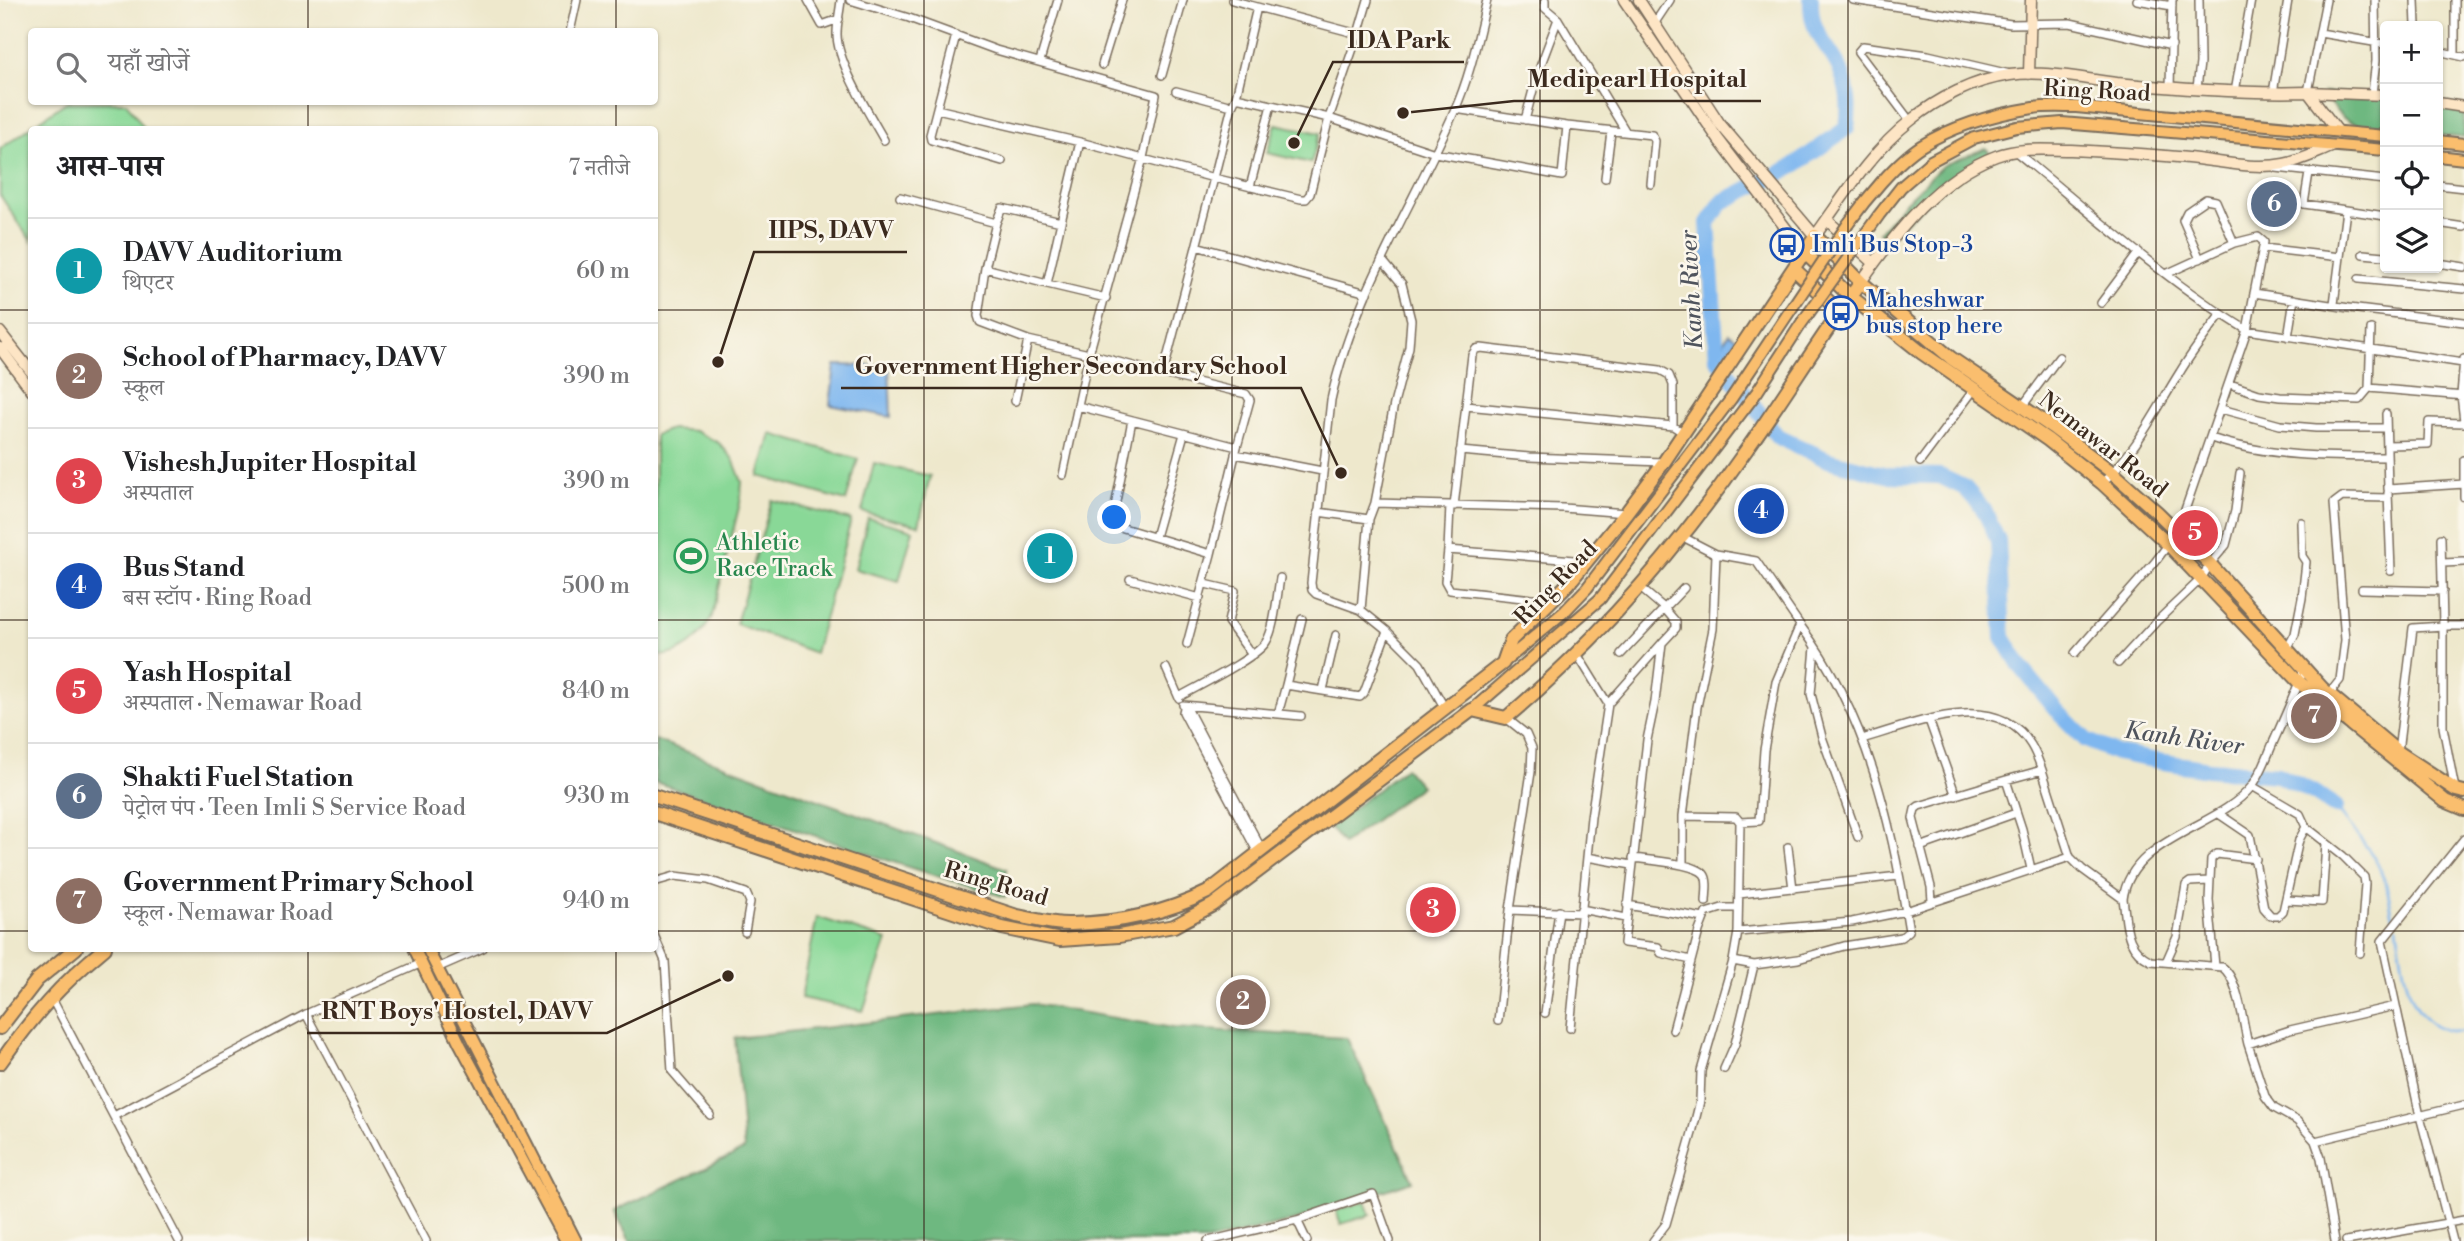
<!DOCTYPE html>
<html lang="hi">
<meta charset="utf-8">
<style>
:root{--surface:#fff;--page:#f2f2f2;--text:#202124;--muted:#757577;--line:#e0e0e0;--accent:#2563eb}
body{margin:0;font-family:"Libre Bodoni","Noto Serif Devanagari",serif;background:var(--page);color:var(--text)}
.controls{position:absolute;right:21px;top:21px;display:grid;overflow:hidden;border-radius:7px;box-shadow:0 2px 5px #0004}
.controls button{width:63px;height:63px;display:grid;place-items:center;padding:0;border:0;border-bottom:2px solid var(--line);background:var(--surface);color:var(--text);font:35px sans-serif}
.you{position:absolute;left:1115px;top:518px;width:24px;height:24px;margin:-18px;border:5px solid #fff;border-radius:50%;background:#1a73e8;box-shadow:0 0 0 10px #1a73e833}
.badge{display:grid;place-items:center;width:46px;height:46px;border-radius:50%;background:var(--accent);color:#fff;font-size:23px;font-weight:700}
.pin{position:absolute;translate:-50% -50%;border:4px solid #fff;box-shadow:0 2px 7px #0006}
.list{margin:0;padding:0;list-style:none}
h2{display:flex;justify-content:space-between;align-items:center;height:91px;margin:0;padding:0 28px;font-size:30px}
h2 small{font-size:23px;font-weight:400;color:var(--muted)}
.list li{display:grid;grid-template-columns:46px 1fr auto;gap:21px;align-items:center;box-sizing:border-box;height:105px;padding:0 28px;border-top:2px solid var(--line)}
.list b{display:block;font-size:26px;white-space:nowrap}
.list p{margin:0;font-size:23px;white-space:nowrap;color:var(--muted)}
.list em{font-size:23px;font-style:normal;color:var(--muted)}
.icon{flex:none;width:38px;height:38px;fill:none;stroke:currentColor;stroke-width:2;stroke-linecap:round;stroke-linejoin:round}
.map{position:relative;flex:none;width:2464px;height:1241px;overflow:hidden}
.search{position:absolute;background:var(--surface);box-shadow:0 2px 5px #0004;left:28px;top:28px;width:630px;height:77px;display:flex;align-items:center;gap:18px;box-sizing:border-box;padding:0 24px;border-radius:7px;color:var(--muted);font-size:26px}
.panel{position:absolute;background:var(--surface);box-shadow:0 2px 5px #0004;left:28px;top:126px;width:630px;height:826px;border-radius:7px}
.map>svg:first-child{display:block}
</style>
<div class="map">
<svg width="2464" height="1241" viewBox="0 0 2464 1241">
<rect width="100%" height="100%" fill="#fbf7ec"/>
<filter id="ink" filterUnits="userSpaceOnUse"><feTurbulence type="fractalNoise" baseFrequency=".0143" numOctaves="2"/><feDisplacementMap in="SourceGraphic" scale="14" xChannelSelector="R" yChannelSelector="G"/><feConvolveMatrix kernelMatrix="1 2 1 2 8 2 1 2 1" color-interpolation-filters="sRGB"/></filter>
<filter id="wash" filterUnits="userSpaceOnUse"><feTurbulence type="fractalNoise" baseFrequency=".00686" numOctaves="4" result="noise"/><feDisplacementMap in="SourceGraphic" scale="28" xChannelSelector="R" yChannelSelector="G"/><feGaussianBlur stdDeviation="1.57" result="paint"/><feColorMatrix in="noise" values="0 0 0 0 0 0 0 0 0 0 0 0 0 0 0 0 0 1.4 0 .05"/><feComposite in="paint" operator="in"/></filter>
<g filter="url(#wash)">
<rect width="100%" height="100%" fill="#eee8cc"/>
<path fill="#89d897" stroke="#62815a" stroke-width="2" d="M66 102H126L145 129 32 130 31 241 0 195V149Z
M1276 124 1320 133 1311 163 1267 153Z
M671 429 695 431 719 443 733 459 742 482 740 503 712 616C701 639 681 657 655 656V435Z
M771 434 858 459 846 501 759 476Z
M874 463 930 476 919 525 862 512Z
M772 500 851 520 815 653 736 624Z
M868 518 913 530 899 581 855 569Z
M817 917 887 940 863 1011 801 998Z
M1365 1201 1370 1215 1341 1224 1336 1211Z"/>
<path fill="#6eb880" stroke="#54714f" stroke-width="2" d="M2324 93 2385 95V129C2353 126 2341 124 2324 93Z
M2438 103 2464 107V138L2438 135Z
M1986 148 1992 156 1938 193 1887 238 1879 232 1904 203 1942 166Z
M655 740 1007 869 1005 897 911 868 655 782Z
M1405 768 1421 786 1343 844 1329 827Z
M1033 1004 1173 1028 1347 1038 1413 1181 1297 1220 1208 1241H630L614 1211 744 1150 735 1038Z"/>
<path fill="#7fb7ef" stroke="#5d7086" stroke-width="2" d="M1729 333 1737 338 1726 356 1719 350Z
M835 365 889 366 891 417 830 405Z"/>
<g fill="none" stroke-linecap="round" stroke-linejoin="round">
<path stroke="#7fb7ef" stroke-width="2.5" d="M2336 807 2374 857 2386 884 2394 921
M2397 927C2404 970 2406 1033 2464 1032"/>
<path stroke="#7fb7ef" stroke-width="16" d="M1811 0C1810 34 1827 42 1840 69 1849 90 1850 107 1847 128L1792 167 1722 202 1708 223 1717 359 1778 437 1828 460 1887 475 1940 476 1965 488 1984 510 1998 541 2003 637 2021 667 2059 713 2086 740 2116 753 2164 762 2209 769 2278 775 2315 793 2336 807"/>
</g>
</g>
<g filter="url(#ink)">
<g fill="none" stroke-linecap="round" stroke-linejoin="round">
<defs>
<path id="street" d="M808 0 822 25 839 19
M841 0C840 11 837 22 837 33 836 61 870 115 884 140
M850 0 909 18 996 50 1156 95 1143 158 1089 354 1028 340 980 322 978 316 985 268
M1232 0 1257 7 1236 97
M1545 0V8L1558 19 1626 132
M1853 0 2011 24 2070 23 2172 46
M2137 0 2172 6
M2415 0 2416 26
M1654 24 1670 0
M570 32 577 0
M2320 33 2385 44
M1358 34 1368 0
M956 35 930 135 931 140 1002 161
M2438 51 2464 57
M2455 55V0
M1040 61 1058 0
M1102 65 1122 0
M1162 75 1183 0
M2170 88 2172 0
M2197 88 2200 63 2199 0
M1176 91 1232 106 1236 97 1329 118 1435 153 1562 176 1567 126 1455 109
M2235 92 2251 0
M2308 92 2326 0
M2273 93 2288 0
M2372 94 2376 61 2375 0
M937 109 1080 142 1214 178 1232 106
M1525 120 1537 75 1558 19
M1910 121 1858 52 1863 46 1928 55 2010 74
M1567 126 1652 135 1655 141 1651 184
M2015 151C2090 212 2164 280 2247 330L2264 242 2258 237 2234 243 2166 274
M2276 168 2385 180
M2309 173 2304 204 2346 210
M1605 178 1611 132
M2438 185 2464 188
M1250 187 1271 105
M900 197 996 223
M1061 222 1080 142
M2438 223 2464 227
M1196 246 1367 293
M2263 248 2340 257
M2363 254 2385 256
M2200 259 2183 220 2187 212 2206 199 2216 201 2234 243
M2438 263 2464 267
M2359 279 2464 289
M1047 284 985 268 996 223 1002 208 1061 222 1047 284 1106 298
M2254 293 2349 308 2464 322
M2101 303 2139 252
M2334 304 2346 210 2385 216
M2288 337 2294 299
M2464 359 2461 395 2464 421
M2230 384 2259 394 2280 397 2359 400 2369 388 2371 329
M2369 388 2464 396
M1015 401 1028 340
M1078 406 1237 447 1250 400 1246 394 1163 374
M1466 406 1673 426 1684 433
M2021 408 2059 357
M2221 409 2280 425 2316 428H2386
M2386 414 2388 489 2464 484
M1132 420 1112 522 1120 527 1211 554 1237 447
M2211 438C2267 457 2329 457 2387 457
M2387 445 2428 444 2429 422 2464 423
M1460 451 1529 457 1663 462
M1235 454 1322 471
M2464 460V497
M1920 462 1973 391
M1063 475 1089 354 1163 374 1214 178 1301 199H1306L1310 194 1329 118 1358 34 1257 7
M2102 483C2136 452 2156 410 2180 372 2192 352 2207 333 2221 314
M2388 493 2391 571
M1375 503 1394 404 1409 347 1411 320 1402 284 1382 260
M1450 506 1448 550 1587 561
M1454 506 1472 355 1476 349 1481 348 1660 370 1669 375 1673 385V426
M1318 512 1369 519 1375 503 1563 508 1626 513
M1155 537 1184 434
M1448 550 1445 581 1450 590 1551 601
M1716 554 1756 561 1800 625 1776 682 1764 750 1759 821 1740 822
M2443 563 2464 562
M1130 579 1200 598
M1205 584 1235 591 1228 622 1252 655
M1638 586 1664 608 1676 622V628L1662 643
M2362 589 2443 591
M1361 610 1369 519
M1187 644 1211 554
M1815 647 1811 694 1822 737 1858 837
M2287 649 2295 634 2302 598 2306 562 2302 556 2301 522
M2075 653 2155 562 2177 533 2247 330 2463 363
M1621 654 1684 588
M2118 663 2156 622 2201 579 2210 564 2226 545 2235 511 2240 473
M1166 668 1179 698
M1286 685 1302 619
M1323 690 1336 635
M2329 694 2340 680 2345 640 2334 503 2342 497 2388 498
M1179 697C1198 686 1256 658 1266 642 1275 628 1277 595 1280 578
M1608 704 1662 643 1655 702 1647 740 1624 943 1658 947 1661 953 1691 960
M1183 705 1301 716
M1444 707 1420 664 1387 631 1361 610 1316 594 1312 590 1311 583 1331 400C1353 297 1412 207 1454 112 1470 77 1478 37 1487 0
M1278 714 1286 685 1360 697 1364 693 1387 631
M1506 718 1526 734 1532 748 1531 772 1510 910
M1929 720 1956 796
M1862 739C1911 725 1996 687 2031 745 2036 753 2039 762 2042 770
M2398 752 2413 628 2443 626 2441 538
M2006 780 2042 770 2070 857 2082 869 2123 899C2127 924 2124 948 2151 961L2222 967C2239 978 2243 1025 2248 1044L2290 1030 2395 1006
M2252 786 2300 814 2306 827 2343 856 2364 877 2365 884 2360 953
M2455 789 2443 727V626H2464
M2219 814 2250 835 2264 908 2271 916H2278L2283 911 2299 840 2306 827
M1683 816V865
M1788 847 1793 889
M1920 847 2016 813
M1258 853 1183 712 1184 708 1188 710 1262 850
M1587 857 1632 865
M1633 858C1647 860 1695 863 1704 874 1709 880 1706 895 1706 902
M654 882 675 876 708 880 746 893 750 902 745 932
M1739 894 1899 876
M2123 899C2131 837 2218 829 2252 786 2261 774 2267 757 2273 743 2284 718 2295 694 2304 669
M2287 900 2322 902 2326 844
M1932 901 1931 887 1913 818 1915 809 1919 806 2006 780 2022 829 2031 869
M1627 905 1704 918
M1581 909 1626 918
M1738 932 1852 922 1906 911 2070 857
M654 935 665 961 672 1071 710 1115
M1733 961 1754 965 1798 959 1844 946 1902 937 1909 931C1892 823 1867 714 1800 625
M2166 962 2177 937 2186 885 2190 882 2209 881
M2215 966 2209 900 2211 859 2217 854 2256 859
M437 968 483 948
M51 997 179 1241
M1545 1013 1559 911
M306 1014 422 963
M1498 1021 1510 910 1581 913
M1570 1028 1591 817 1608 704 1577 654
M1673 1030 1699 931 1706 913 1722 908H1738
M2248 1044 2265 1096 2274 1108 2297 1121 2315 1141
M1724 1069 1735 1044 1754 965
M114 1116 306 1014 426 1241
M1297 1220 1307 1241
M1208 1241 1297 1220 1373 1194 1390 1241
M1653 1241 1666 1224 1692 1133 1700 1101 1701 1071 1733 961 1738 932 1740 822 1736 817 1683 816 1697 707 1713 629 1716 554 1683 537
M2335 1241 2321 1158 2315 1141 2464 1105
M2346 1241 2464 1220
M2453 1241 2420 1116 2382 941 2464 839"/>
<path id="secondary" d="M1624 0 1718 139 1804 252
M1639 0 1720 124 1815 236C1844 196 1870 153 1910 121 1938 98 1974 80 2010 75 2044 70 2083 79 2117 83 2180 89 2244 94 2308 92L2337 130
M2029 74 2031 0
M2308 92 2385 95
M2438 103 2464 107
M1827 220 1874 263
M1861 282C1895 233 1939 177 1996 156 2020 147 2046 150 2071 150 2110 152 2149 154 2188 158 2219 161 2253 170 2284 164 2301 161 2318 152 2334 146
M0 332 32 373
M0 348 32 391"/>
<path id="primary" d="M2256 139 2385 150
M2438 141 2464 144
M2438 156 2464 159
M1848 224C1865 200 1896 162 1921 146 1953 126 1996 114 2033 108 2046 106 2062 107 2076 107L2385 136
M1503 663 1565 611 1587 588
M1472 710 1600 599
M414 948 460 1044 566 1241
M427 948 576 1241"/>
<path id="highway" d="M1804 252 1850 296 1922 353 2048 440 2102 483 2169 545 2299 682 2445 801 2464 809
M1794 269 1839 311
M654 796 1017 916C1034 919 1054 925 1071 924 1119 923 1166 913 1208 892L1503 663 1511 640 1569 583 1626 513 1664 462 1815 236 1861 282 1951 358 2052 427 2113 473 2158 513 2210 564 2322 688 2398 752 2456 790 2464 792
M654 813 1002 928 1060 940 1119 936 1174 926 1213 905 1472 710 1506 718C1597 641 1679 547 1747 449 1786 394 1821 336 1861 282
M0 1028 37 980 76 948
M0 1063C33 1016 60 985 105 948"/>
</defs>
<use href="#street" stroke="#7a6c5b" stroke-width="10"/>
<use href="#secondary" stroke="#7a6c5b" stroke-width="13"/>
<use href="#primary" stroke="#7a6c5b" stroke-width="14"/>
<use href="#highway" stroke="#7a6c5b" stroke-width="16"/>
<use href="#street" stroke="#fff" stroke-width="7"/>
<use href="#secondary" stroke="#fde5c5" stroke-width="10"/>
<use href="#primary" stroke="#fabe6e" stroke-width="10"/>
<use href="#highway" stroke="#fabe6e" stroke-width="12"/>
<defs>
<path id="primary-bridge" d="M1587 588 1731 399 1848 224
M1600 599 1757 392 1801 324 1879 215 1901 187 1931 161 1974 138 2017 127 2062 123 2256 139"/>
</defs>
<use href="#primary-bridge" stroke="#7a6c5b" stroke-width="14" stroke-linecap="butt"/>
<use href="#primary-bridge" stroke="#fabe6e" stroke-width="10"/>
</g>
</g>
<path fill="none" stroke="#3b2a1e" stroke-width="2" stroke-opacity="0.55" d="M308 0V32M616 0V32M924 0V1241M1232 0V1241M1540 0V1241M1848 0V1241M2156 0V1241M308 102V130M616 102V130M0 310H32M654 310H2464M0 620H32M654 620H2464M0 931H32M654 931H2464M308 948V1241M616 948V1241"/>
<defs>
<symbol id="bus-ring" viewBox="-11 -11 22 22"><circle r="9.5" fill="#fbf7ec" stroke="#1a4fb4" stroke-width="1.5"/><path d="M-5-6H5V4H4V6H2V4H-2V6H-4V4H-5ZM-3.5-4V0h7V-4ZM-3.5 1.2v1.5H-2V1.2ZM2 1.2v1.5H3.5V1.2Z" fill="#1a4fb4"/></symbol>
<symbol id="stadium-ring" viewBox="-11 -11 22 22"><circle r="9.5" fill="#fbf7ec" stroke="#2e9e5b" stroke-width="1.5"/><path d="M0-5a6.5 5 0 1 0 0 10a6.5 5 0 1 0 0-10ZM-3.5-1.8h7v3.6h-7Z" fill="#2e9e5b"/></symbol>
</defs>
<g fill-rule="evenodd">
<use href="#bus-ring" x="1768" y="226" width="38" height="38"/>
<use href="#bus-ring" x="1822" y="294" width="38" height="38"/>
<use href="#stadium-ring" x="672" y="537" width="38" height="38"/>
</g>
<g text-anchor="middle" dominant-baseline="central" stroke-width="5" stroke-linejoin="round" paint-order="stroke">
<g font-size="23" fill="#3b2a1e" stroke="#fbf7ec">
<text transform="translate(2097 91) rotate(3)">Ring Road</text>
<text transform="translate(2103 445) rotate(38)">Nemawar Road</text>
<text transform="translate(1556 583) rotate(-46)">Ring Road</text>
<text transform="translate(996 884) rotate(16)">Ring Road</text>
</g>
<g font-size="23" fill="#164399" stroke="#fbf7ec" text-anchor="start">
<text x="1812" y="245">Imli Bus Stop-3</text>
<text x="1866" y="300">Maheshwar<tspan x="1866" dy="26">bus stop here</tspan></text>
</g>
<g font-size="23" fill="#27864d" stroke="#fbf7ec" text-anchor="start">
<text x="716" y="543">Athletic<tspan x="716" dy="26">Race Track</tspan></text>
</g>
<g font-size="24" font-style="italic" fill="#4f545d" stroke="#fbf7ec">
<text transform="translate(1692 290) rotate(-93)">Kanh River</text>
<text transform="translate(2184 739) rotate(8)">Kanh River</text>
</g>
</g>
<path fill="none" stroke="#3b2a1e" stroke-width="2.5" d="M1294 143L1333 62H1464M1403 113L1514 101H1761M718 362L754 252H907M1341 473L1301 388H841M728 976L607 1033H307"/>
<g fill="#3b2a1e" stroke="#fbf7ec" stroke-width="2.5">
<circle cx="1294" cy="143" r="7"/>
<circle cx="1403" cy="113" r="7"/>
<circle cx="718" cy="362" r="7"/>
<circle cx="1341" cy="473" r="7"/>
<circle cx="728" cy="976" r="7"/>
</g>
<g font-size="24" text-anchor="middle" font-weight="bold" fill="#3b2a1e" stroke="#fbf7ec" stroke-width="5" stroke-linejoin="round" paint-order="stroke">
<text x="1399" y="48">IDA Park</text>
<text x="1637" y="87">Medipearl Hospital</text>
<text x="831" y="238">IIPS, DAVV</text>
<text x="1071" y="374">Government Higher Secondary School</text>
<text x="457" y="1019">RNT Boys' Hostel, DAVV</text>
</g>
</svg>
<div class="controls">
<button>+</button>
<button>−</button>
<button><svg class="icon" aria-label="locate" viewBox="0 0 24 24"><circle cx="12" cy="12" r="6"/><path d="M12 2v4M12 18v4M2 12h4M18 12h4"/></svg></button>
<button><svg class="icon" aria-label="layers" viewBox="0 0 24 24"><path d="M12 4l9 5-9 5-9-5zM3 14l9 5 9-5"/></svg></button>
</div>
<div class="you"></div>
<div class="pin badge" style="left:1050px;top:556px;background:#0f9aa8">1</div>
<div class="pin badge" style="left:1243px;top:1002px;background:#8d6e63">2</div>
<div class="pin badge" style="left:1433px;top:910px;background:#e0444e">3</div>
<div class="pin badge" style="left:1761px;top:511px;background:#1a4fb4">4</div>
<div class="pin badge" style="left:2195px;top:533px;background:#e0444e">5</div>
<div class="pin badge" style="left:2274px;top:204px;background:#5c6f8a">6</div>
<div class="pin badge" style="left:2314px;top:716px;background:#8d6e63">7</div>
<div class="search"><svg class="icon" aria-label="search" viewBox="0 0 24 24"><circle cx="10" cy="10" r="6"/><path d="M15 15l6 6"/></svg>यहाँ खोजें</div>
<section class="panel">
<h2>आस-पास<small>7 नतीजे</small></h2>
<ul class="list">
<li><span class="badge" style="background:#0f9aa8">1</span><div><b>DAVV Auditorium</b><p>थिएटर</p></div><em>60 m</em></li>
<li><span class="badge" style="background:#8d6e63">2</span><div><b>School of Pharmacy, DAVV</b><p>स्कूल</p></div><em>390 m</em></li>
<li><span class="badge" style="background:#e0444e">3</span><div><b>Vishesh Jupiter Hospital</b><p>अस्पताल</p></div><em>390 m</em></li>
<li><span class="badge" style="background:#1a4fb4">4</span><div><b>Bus Stand</b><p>बस स्टॉप · Ring Road</p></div><em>500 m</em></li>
<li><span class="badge" style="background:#e0444e">5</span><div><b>Yash Hospital</b><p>अस्पताल · Nemawar Road</p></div><em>840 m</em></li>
<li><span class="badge" style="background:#5c6f8a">6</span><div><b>Shakti Fuel Station</b><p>पेट्रोल पंप · Teen Imli S Service Road</p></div><em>930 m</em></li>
<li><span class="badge" style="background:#8d6e63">7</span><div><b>Government Primary School</b><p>स्कूल · Nemawar Road</p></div><em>940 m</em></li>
</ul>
</section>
</div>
